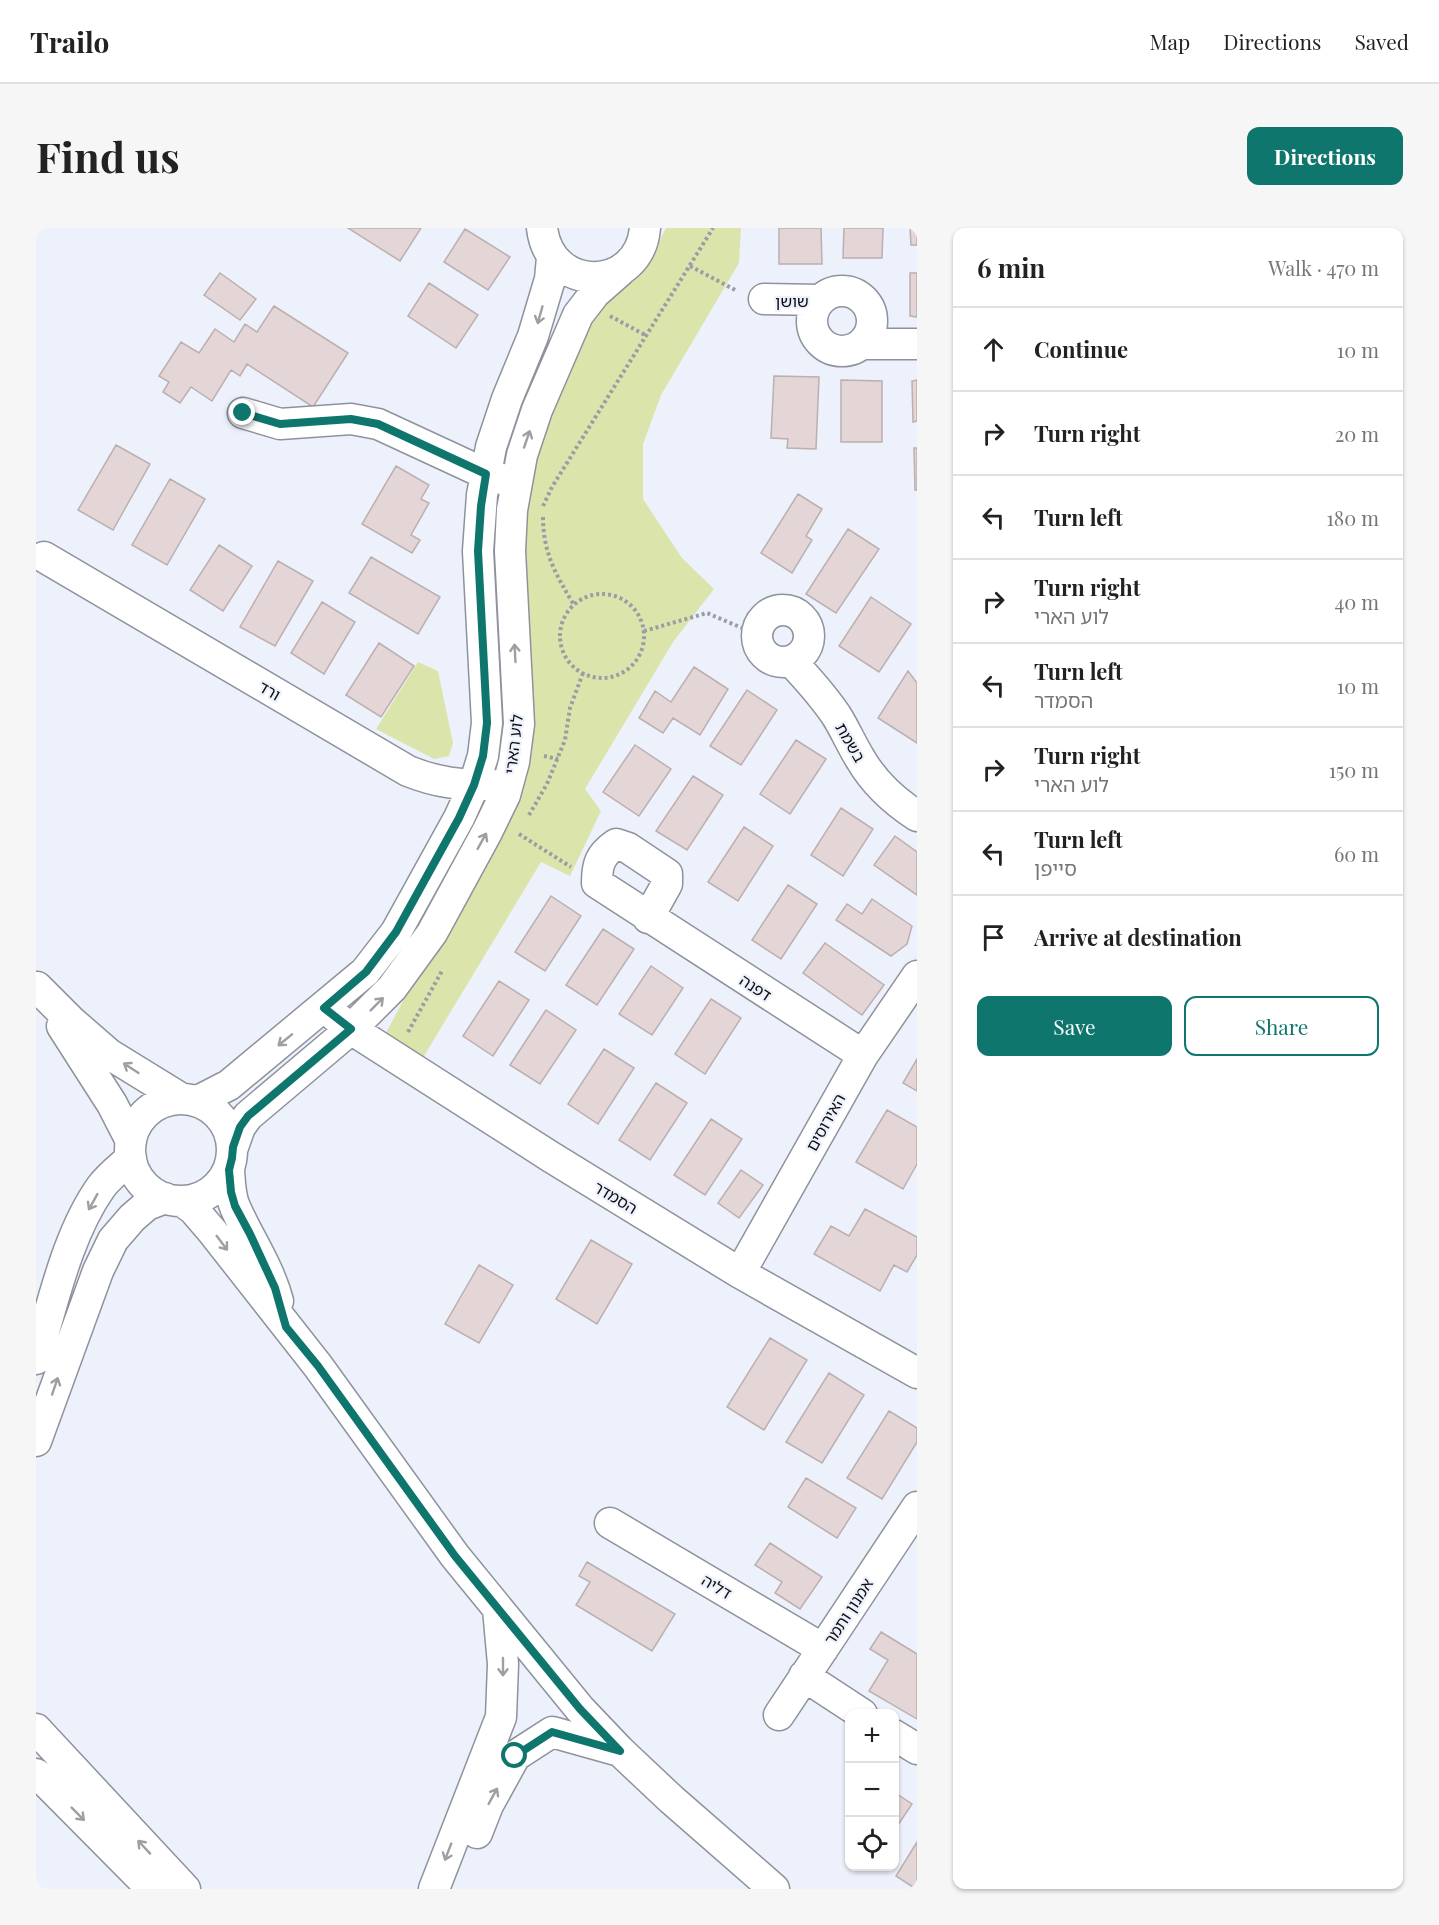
<!DOCTYPE html>
<meta charset="utf-8">
<style>
:root{--surface:#fff;--page:#f6f6f6;--text:#222;--muted:#767676;--line:#e0e0e0;--accent:#0f766e}
body{margin:0;font-family:"Playfair Display","Noto Sans Hebrew",serif;background:var(--page);color:var(--text)}
.controls{position:absolute;right:18px;bottom:18px;display:grid;overflow:hidden;border-radius:12px;box-shadow:0 2px 4px #0004}
.controls button{width:54px;height:54px;display:grid;place-items:center;padding:0;border:0;border-bottom:2px solid var(--line);background:var(--surface);color:var(--text);font:30px sans-serif}
.stop{position:absolute;width:18px;height:18px;margin:-14px;border:4px solid #0f766e;border-radius:50%;background:#fff}
.stop.end{background:#0f766e;border-color:#fff;box-shadow:0 2px 6px #0008}
.list{margin:0;padding:0;list-style:none}
h2{display:flex;justify-content:space-between;align-items:center;height:78px;margin:0;padding:0 24px;font-size:26px}
h2 small{font-size:20px;font-weight:400;color:var(--muted)}
.list li{display:grid;grid-template-columns:39px 1fr auto;gap:18px;align-items:center;box-sizing:border-box;height:84px;padding:0 24px;border-top:2px solid var(--line)}
.list b{display:block;font-size:22px;white-space:nowrap}
.list p{margin:0;font-size:20px;white-space:nowrap;color:var(--muted)}
.list em{font-size:20px;font-style:normal;color:var(--muted)}
.actions{display:flex;gap:12px;padding:18px 24px}
.actions a{flex:1;padding:14px 0;border:2px solid var(--accent);border-radius:12px;text-align:center;font-size:21px;color:var(--accent)}
.actions .main{background:var(--accent);color:#fff}
.icon{flex:none;width:33px;height:33px;fill:none;stroke:currentColor;stroke-width:2;stroke-linecap:round;stroke-linejoin:round}
.map{position:relative;flex:none;width:881px;height:1661px;overflow:hidden;border-radius:12px}
header{display:flex;align-items:center;gap:36px;box-sizing:border-box;height:84px;padding:0 30px;background:var(--surface);border-bottom:2px solid var(--line)}
header strong{font-size:28px}
nav{display:flex;gap:33px;margin-inline-start:auto;font-size:21px}
.intro{display:flex;align-items:center;justify-content:space-between;box-sizing:border-box;height:144px;padding:0 36px}
h1{margin:0;font-size:42px}
.button{padding:15px 27px;border-radius:12px;background:var(--accent);color:#fff;font-size:21px;font-weight:700}
main{display:flex;gap:36px;padding:0 36px}
aside{flex:1;background:var(--surface);border-radius:12px;box-shadow:0 2px 4px #0004}
.map>svg:first-child{display:block}
</style>
<header>
<strong>Trailo</strong>
<nav><a>Map</a><a>Directions</a><a>Saved</a></nav>
</header>
<div class="intro"><h1>Find us</h1><a class="button">Directions</a></div>
<main>
<div class="map">
<svg width="881" height="1661" viewBox="0 0 881 1661">
<rect width="100%" height="100%" fill="#ecf1fb"/>
<path fill="#dbe5ab" d="M630 0H705L703 35 625 167 607 216V271L646 330 678 361 637 414 549 561 565 583 534 648 505 634 385 833 350 805 477 566 491 246 546 97 613 34Z
M382 434 402 443 417 515 413 528 398 531 340 501Z"/>
<path fill="#e4d6d6" stroke="#bcafaf" stroke-width="1.5" d="M312 0H385L364 33Z
M743 0H785L786 36H743Z
M808 0H847L846 30H807Z
M874 0H881V17H875Z
M429 1 474 29 452 62 408 34Z
M184 45 220 71 204 92 168 67Z
M874 45H881V89L874 88Z
M393 55 442 87 420 120 372 88Z
M238 78 312 125 277 179 211 136 204 148 195 142 176 173 155 159 144 175 127 164 133 154 123 148 145 114 163 125 179 101 198 114 209 96 221 104Z
M738 148 783 149 780 221 751 220 752 211 735 210Z
M805 152 846 153V214H805Z
M881 152V193L877 194 876 153Z
M80 217 114 236 77 302 42 282Z
M878 220H881V262H879Z
M360 238 393 257 385 271 393 275 375 307 384 312 376 325 326 296Z
M134 251 169 271 131 337 96 317Z
M762 266 786 281 770 308 776 312 756 345 725 325Z
M812 301 843 321 800 385 770 366Z
M183 317 216 338 187 383 154 362Z
M335 329 404 369 382 406 313 365Z
M242 333 277 353 239 418 204 399Z
M835 369 875 396 843 444 803 418Z
M286 374 319 394 288 446 255 425Z
M343 415 378 438 345 489 310 467Z
M658 439 692 461 664 507 637 490 627 505 603 490 619 463 635 474Z
M872 443 881 455V515L842 490Z
M711 462 741 482 705 537 674 518Z
M760 512 790 531 754 586 724 566Z
M599 517 635 541 603 588 567 564Z
M657 548 687 567 651 622 620 603Z
M805 580 837 601 807 648 775 627Z
M708 599 737 618 702 673 672 654Z
M859 608 881 624V667L838 637Z
M752 657 781 676 745 731 716 712Z
M515 668 545 688 509 743 479 724Z
M836 671 876 698 871 716 855 728 800 692 811 676 826 686Z
M567 701 598 721 561 777 530 757Z
M789 715 848 757 826 787 767 745Z
M615 738 647 760 616 807 583 786Z
M463 753 493 772 457 828 427 808Z
M675 771 705 790 669 846 639 826Z
M510 782 540 802 504 856 474 837Z
M568 821 598 840 562 896 532 876Z
M881 831V863L867 855Z
M620 855 651 875 614 932 583 912Z
M851 882 881 899V936L867 961 820 934Z
M675 891 706 911 669 967 638 947Z
M705 942 727 957 703 990 682 975Z
M829 981 881 1009V1027L871 1044 858 1037 844 1063 778 1026 795 998 813 1008Z
M555 1012 596 1036 561 1096 520 1071Z
M443 1037 477 1057 443 1115 409 1096Z
M734 1110 771 1132 728 1202 691 1179Z
M793 1145 828 1167 786 1235 750 1214Z
M853 1183 881 1200V1214L846 1271 811 1250Z
M770 1250 820 1280 801 1310 752 1279Z
M734 1315 786 1349 764 1381 739 1365 746 1354 719 1337Z
M551 1334 639 1386 616 1423 540 1377 554 1354 543 1348Z
M845 1404 881 1426V1491L833 1463 852 1432 834 1421Z
M858 1564 876 1576 858 1603Z
M881 1614V1661H880L860 1648Z"/>
<g fill="none" stroke-linecap="round" stroke-linejoin="round">
<defs>
<path id="minor" d="M506 0C514 66 603 65 609 0
M776 93a30 30 0 1 1 60 0a30 30 0 1 1-60 0Z
M728 71 784 72
M827 116H881
M207 185 244 196 315 191 342 196 450 246 469 252
M8 329 372 543C402 555 424 557 457 557
M721 408a26 26 0 1 1 52 0a26 26 0 1 1-52 0Z
M755 433C771 450 787 468 800 487 809 501 816 518 825 532 839 556 858 573 881 588
M612 690 631 656V646L592 620 580 616C564 627 561 636 561 655L827 827
M1 759 35 793 73 826 146 871
M300 789 315 801 515 929 704 1045 881 1145
M26 798 76 876 95 913
M94 922a51 51 0 1 1 102 0a51 51 0 1 1-102 0Z
M162 873 193 857 329 744 360 704 423 590 438 557 447 528 451 495 442 323 446 267 455 219 471 171 497 108 514 51 516 30
M197 919 204 899 212 888 315 801 356 760 396 705 451 604 469 567 478 534 483 496 474 323 476 282 486 227 501 182 542 87 559 65 584 43
M193 942C194 955 194 968 199 979 213 1011 233 1039 242 1073
M146 973 157 981 176 1003 282 1138 419 1328 544 1481 584 1523 635 1571 738 1661
M704 1045 827 827 881 748
M0 1131C17 1075 31 1007 65 959 73 948 85 939 95 930
M0 1213 62 1043 77 1012 96 990 111 977 129 970
M574 1295 787 1421
M768 1448 826 1486
M743 1487 881 1279
M0 1501 149 1661
M858 1507 881 1521
M0 1546 6 1550 116 1661
M441 1605 452 1577 479 1528 516 1504 584 1523
M398 1661 465 1489 467 1436 462 1381"/>
</defs>
<use href="#minor" stroke="#8e929c" stroke-width="33"/>
<path stroke="#999da4" stroke-width="4" stroke-dasharray="3 3" stroke-linecap="butt" d="M654 38 701 63
M574 88 611 108
M507 278 516 259 677 0
M507 289C507 325 520 347 538 377
M524 408a42 42 0 1 1 84 0a42 42 0 1 1-84 0Z
M608 403 671 385 720 406
M508 528 522 531
M493 587 511 556 529 512 534 480 547 445
M483 606 535 639
M372 804 406 743"/>
<use href="#minor" stroke="#fff" stroke-width="30"/>
</g>
<defs><path id="oneway-shaft" d="M-6 0H5M1.5-3L5.5 0L1.5 3" fill="none" stroke-width="1.6" stroke-linecap="round" stroke-linejoin="round" transform="scale(1.5)"/></defs>
<g stroke="#9f9fa1">
<use href="#oneway-shaft" transform="translate(504 87) rotate(106)"/>
<use href="#oneway-shaft" transform="translate(491 211) rotate(-71)"/>
<use href="#oneway-shaft" transform="translate(479 425) rotate(-93)"/>
<use href="#oneway-shaft" transform="translate(446 613) rotate(-61)"/>
<use href="#oneway-shaft" transform="translate(341 776) rotate(-45)"/>
<use href="#oneway-shaft" transform="translate(249 812) rotate(141)"/>
<use href="#oneway-shaft" transform="translate(95 840) rotate(-147)"/>
<use href="#oneway-shaft" transform="translate(57 974) rotate(119)"/>
<use href="#oneway-shaft" transform="translate(186 1015) rotate(53)"/>
<use href="#oneway-shaft" transform="translate(19 1158) rotate(-71)"/>
<use href="#oneway-shaft" transform="translate(467 1439) rotate(90)"/>
<use href="#oneway-shaft" transform="translate(457 1568) rotate(-61)"/>
<use href="#oneway-shaft" transform="translate(42 1586) rotate(45)"/>
<use href="#oneway-shaft" transform="translate(108 1619) rotate(-133)"/>
<use href="#oneway-shaft" transform="translate(412 1624) rotate(111)"/>
</g>
<g fill="none" stroke-linecap="round" stroke-linejoin="round">
<path stroke="#0f766e" stroke-width="8" d="M207 185 244 196 315 191 342 196 450 246 445 278 442 323 451 495 447 528 438 557 423 590 360 704 330 744 288 780 315 801 212 888 204 899 197 919 196 930 193 942 195 964 199 978 214 1006 239 1060 250 1099 282 1138 419 1328 544 1481 584 1523 516 1504 479 1528"/>
</g>
<g text-anchor="middle" dominant-baseline="central" stroke-width="4.5" stroke-linejoin="round" paint-order="stroke">
<g font-size="16" fill="#0e0f13" stroke="#ecf1fb">
<text x="756" y="72">שושן</text>
<text transform="translate(234 462) rotate(30)">ורד</text>
<text transform="translate(815 514) rotate(60)">בשמת</text>
<text transform="translate(477 516) rotate(-83)">לוע הארי</text>
<text transform="translate(720 759) rotate(33)">דפנה</text>
<text transform="translate(789 894) rotate(-61)">האירוסים</text>
<text transform="translate(580 969) rotate(31)">הסמדר</text>
<text transform="translate(681 1358) rotate(31)">דליה</text>
<text transform="translate(812 1383) rotate(-57)">אמנון ותמר</text>
</g>
</g>
</svg>
<div class="controls">
<button>+</button>
<button>−</button>
<button><svg class="icon" aria-label="locate" viewBox="0 0 24 24"><circle cx="12" cy="12" r="6"/><path d="M12 2v4M12 18v4M2 12h4M18 12h4"/></svg></button>
</div>
<div class="stop" style="left:479px;top:1528px"></div>
<div class="stop end" style="left:207px;top:185px"></div>
</div>
<aside>
<h2>6 min<small>Walk · 470 m</small></h2>
<ul class="list">
<li><svg class="icon" aria-label="ahead" viewBox="0 0 24 24"><path d="M12 20V5M6 11l6-6 6 6"/></svg><div><b>Continue</b></div><em>10 m</em></li>
<li><svg class="icon" aria-label="right" viewBox="0 0 24 24"><path d="M7 20v-9h11M14 6l5 5-5 5"/></svg><div><b>Turn right</b></div><em>20 m</em></li>
<li><svg class="icon" aria-label="left" viewBox="0 0 24 24"><path d="M17 20v-9H6M10 6l-5 5 5 5"/></svg><div><b>Turn left</b></div><em>180 m</em></li>
<li><svg class="icon" aria-label="right" viewBox="0 0 24 24"><path d="M7 20v-9h11M14 6l5 5-5 5"/></svg><div><b>Turn right</b><p>לוע הארי</p></div><em>40 m</em></li>
<li><svg class="icon" aria-label="left" viewBox="0 0 24 24"><path d="M17 20v-9H6M10 6l-5 5 5 5"/></svg><div><b>Turn left</b><p>הסמדר</p></div><em>10 m</em></li>
<li><svg class="icon" aria-label="right" viewBox="0 0 24 24"><path d="M7 20v-9h11M14 6l5 5-5 5"/></svg><div><b>Turn right</b><p>לוע הארי</p></div><em>150 m</em></li>
<li><svg class="icon" aria-label="left" viewBox="0 0 24 24"><path d="M17 20v-9H6M10 6l-5 5 5 5"/></svg><div><b>Turn left</b><p>סייפן</p></div><em>60 m</em></li>
<li><svg class="icon" aria-label="arrive" viewBox="0 0 24 24"><path d="M6 21V4h12l-3 4 3 4H6"/></svg><div><b>Arrive at destination</b></div></li>
</ul>
<div class="actions"><a class="main">Save</a><a>Share</a></div>
</aside>
</main>
